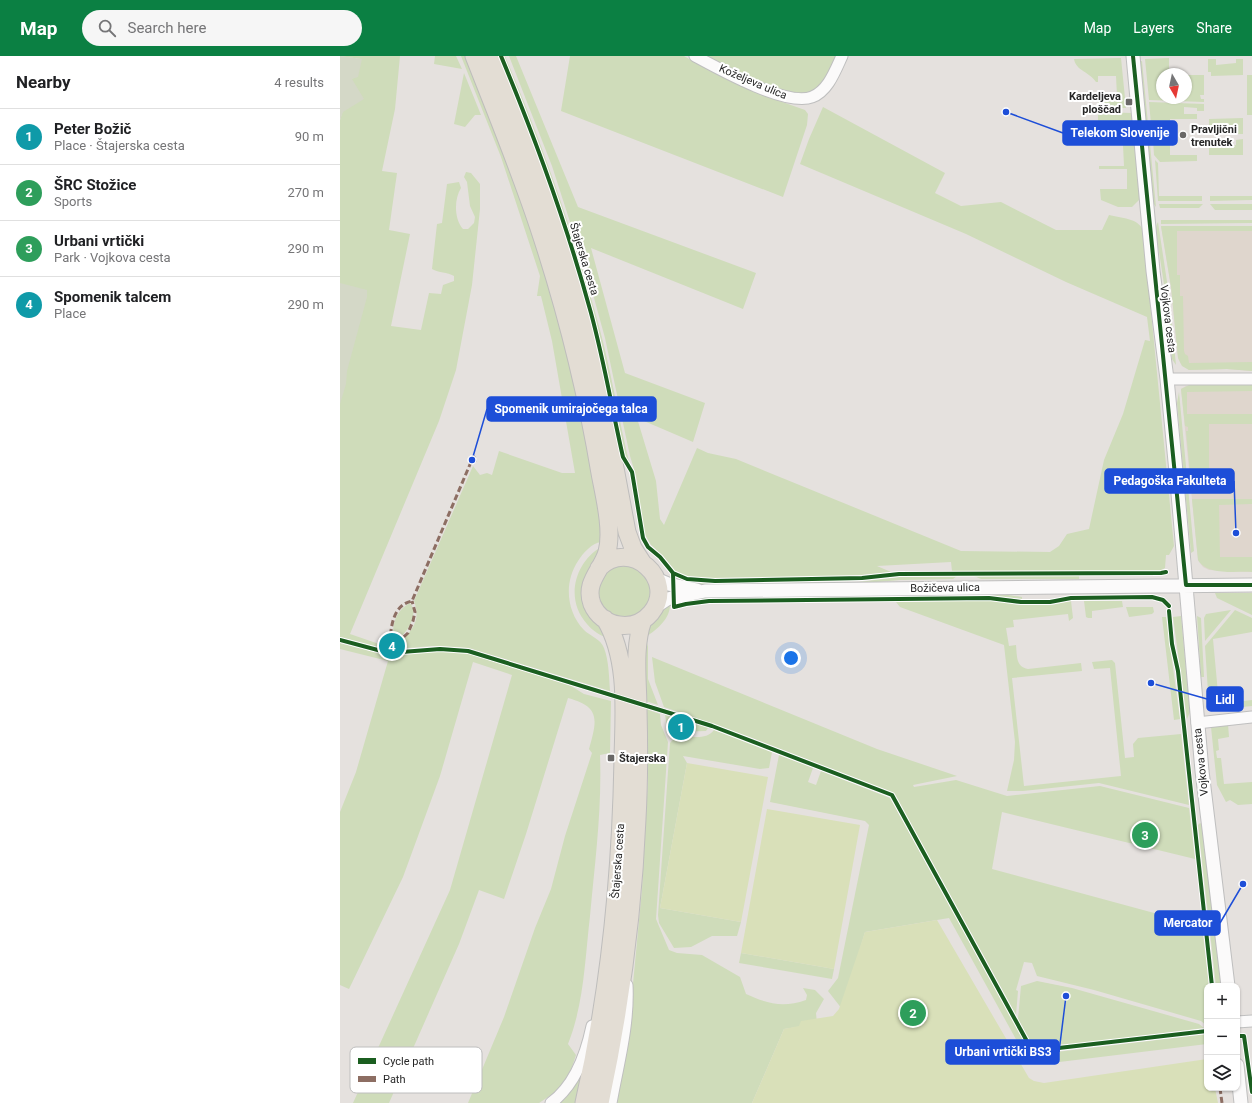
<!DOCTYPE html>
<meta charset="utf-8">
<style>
:root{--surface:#fff;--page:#f6f6f6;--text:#202124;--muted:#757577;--line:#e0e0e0;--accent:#0b8043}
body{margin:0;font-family:Roboto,sans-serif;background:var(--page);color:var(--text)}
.controls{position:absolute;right:12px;bottom:12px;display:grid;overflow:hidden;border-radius:8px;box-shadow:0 1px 3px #0004}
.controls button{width:36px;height:36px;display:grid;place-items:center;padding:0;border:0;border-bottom:1px solid var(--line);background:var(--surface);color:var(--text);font:20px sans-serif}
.compass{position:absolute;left:816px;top:12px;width:36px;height:36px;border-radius:50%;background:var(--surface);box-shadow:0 1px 3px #0004;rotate:171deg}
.you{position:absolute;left:451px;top:602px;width:14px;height:14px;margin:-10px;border:3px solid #fff;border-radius:50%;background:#1a73e8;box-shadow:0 0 0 6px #1a73e833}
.badge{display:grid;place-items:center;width:26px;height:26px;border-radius:50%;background:var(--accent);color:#fff;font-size:13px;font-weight:700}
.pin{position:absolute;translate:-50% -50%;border:2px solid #fff;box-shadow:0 1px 4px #0006}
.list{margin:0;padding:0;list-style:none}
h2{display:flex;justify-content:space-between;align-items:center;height:52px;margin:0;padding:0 16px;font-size:17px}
h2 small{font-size:13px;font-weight:400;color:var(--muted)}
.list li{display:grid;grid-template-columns:26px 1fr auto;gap:12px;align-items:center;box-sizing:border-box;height:56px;padding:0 16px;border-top:1px solid var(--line)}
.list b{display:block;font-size:15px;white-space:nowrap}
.list p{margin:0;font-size:13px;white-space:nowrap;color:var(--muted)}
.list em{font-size:13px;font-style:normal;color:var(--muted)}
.icon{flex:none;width:22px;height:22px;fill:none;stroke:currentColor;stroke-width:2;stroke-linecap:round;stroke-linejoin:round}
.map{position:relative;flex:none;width:912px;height:1047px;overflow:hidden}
header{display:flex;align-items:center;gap:24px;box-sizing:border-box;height:56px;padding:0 20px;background:var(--accent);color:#fff}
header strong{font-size:19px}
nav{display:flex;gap:22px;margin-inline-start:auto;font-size:14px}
.search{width:280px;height:36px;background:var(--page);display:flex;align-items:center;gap:10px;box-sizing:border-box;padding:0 14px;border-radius:22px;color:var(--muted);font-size:15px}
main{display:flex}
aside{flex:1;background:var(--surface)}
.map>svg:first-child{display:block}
</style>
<header>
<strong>Map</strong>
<div class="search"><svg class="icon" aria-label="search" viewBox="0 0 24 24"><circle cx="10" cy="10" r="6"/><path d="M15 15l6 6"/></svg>Search here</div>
<nav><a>Map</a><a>Layers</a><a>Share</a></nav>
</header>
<main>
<aside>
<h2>Nearby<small>4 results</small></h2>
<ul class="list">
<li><span class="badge" style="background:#0f9aa8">1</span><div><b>Peter Božič</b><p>Place · Štajerska cesta</p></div><em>90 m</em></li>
<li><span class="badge" style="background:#2e9e5b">2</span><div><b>ŠRC Stožice</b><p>Sports</p></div><em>270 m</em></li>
<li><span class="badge" style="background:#2e9e5b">3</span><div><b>Urbani vrtički</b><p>Park · Vojkova cesta</p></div><em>290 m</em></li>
<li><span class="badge" style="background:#0f9aa8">4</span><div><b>Spomenik talcem</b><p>Place</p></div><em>290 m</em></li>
</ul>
</aside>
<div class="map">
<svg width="912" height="1047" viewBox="0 0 912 1047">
<rect width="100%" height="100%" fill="#e5e1de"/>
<path fill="#dfd6cd" d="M821 170H912V315L887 313 849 314 841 308 838 302 831 231Z
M912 327V516L869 514 863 511 858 504 841 333 846 330Z"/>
<path fill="#cfdcba" d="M0 0H60L55 53 42 115 57 117 49 174 70 178 51 270 81 274 89 237 101 238 103 229 114 225V220C107 216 99 217 92 213L97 168 102 167 107 128 119 126 121 132C114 143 114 163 123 173H128L134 167 135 161 130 150 127 126 124 121 126 116 131 117 140 128V153L132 229 116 314 99 365 10 578 42 589 44 593 0 581V64L12 23 21 3Z
M95 0H116L122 13 94 8Z
M121 0H129L211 227 259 435 261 486C252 487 243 497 238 505 224 526 226 555 244 574 250 580 261 583 264 592 269 605 269 621 270 635L129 592 93 590 55 593C66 577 83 570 74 545L133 410 140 419 147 417 152 419 159 395 222 417H235L212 285 201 240H197L200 220 161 101Z
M163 0H165C203 89 235 181 260 274 272 319 279 365 290 410L284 397C258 260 215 129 163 0Z
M169 0H176L238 151 416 217 403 253 251 192 285 317 365 347 353 386 297 362 316 425 320 463 324 469 357 392 368 397 396 403 621 495 710 496 719 490 727 478 749 473 764 404 783 358 805 284 810 285 807 261 726 226 626 178 460 108 469 83 483 51 605 117 595 137 621 150 661 146 716 174H762L769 159C781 162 798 162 803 174L834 490 829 499H826L825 512 820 515H612L611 506 537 510 551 516 512 520 364 522 347 520 336 516 322 499 311 489 304 477 296 420 290 400 265 282 251 231 212 110Z
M230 0H344L368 14 431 42 465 54 468 58 467 69 443 141 221 55Z
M365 0H497L490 17 476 34 462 39 425 29Z
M781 2 786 52H758V40H777L776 20H758V26H756C750 16 736 15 734 3Z
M829 2V18H822V42H846V19H864V39H860L861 43H864V46L809 44 805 3Z
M868 3H876V9L896 7V3H903V19L871 20V16H868Z
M802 5 816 151 813 147 799 6Z
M124 17 141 59H135L125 71 114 68Z
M907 19H912V59H907Z
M809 46 864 48V55H857V52L844 51V58H857V63H830V79H812Z
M758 56 792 57 800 143 792 151H778L761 144 760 133H787V113H759V110H784L783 89H758V87L783 86V66H758Z
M903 62V78H895V70H889L888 69H876V74H869V63Z
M813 83H830V99H857V105L820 106 814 99Z
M903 83V99H869V84H877V89H896V84Z
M815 104 818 107 819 140H862V145H818Z
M870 140H912V144L870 145Z
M819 148H863L859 152H820Z
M870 148H912V154H875Z
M821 164H912V167L821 168Z
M818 166 829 239 836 309 832 303C829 267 825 231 819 196 817 187 813 174 818 166Z
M821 170H912V175H837V219H840V240H843L844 295 845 298 848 300 849 307 912 306V315L887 313 849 314 842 310 838 302 831 231Z
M912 327V335L847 336V358H912V368H869V438H852L846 375H848V371L845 370 841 333 851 328Z
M839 336 854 495 851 497 837 347Z
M852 443H912V448L879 449 880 501H912V516C896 515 867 520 858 504Z
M261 491 254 563 268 582C260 580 252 574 247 568 225 544 234 507 261 491Z
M258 536a26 26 0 1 1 52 0a26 26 0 1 1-52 0Z
M617 520 613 523 560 524 526 527 370 531 339 527 338 523 348 526 369 528 518 526 560 521Z
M634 520H739V523H641Z
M875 537H912V559L877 542Z
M662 538 682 541V543L649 539H604L352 544V542Z
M646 544 682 549H711L731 545 733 562 729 565 728 558 673 564 674 571 666 572 669 590 676 589C677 600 676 611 688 613L741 607 742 615 672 622 684 730 781 720 770 612 754 613 752 606 772 604 775 607 785 702 794 701 793 688 798 682 841 678 849 749 759 727 683 735H667L674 704 675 686 664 589 560 551 556 546Z
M744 545H782L783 551 752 555V562H748L746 561Z
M70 547C80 559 66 578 56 585L54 584C51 569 56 554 70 547Z
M330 547C331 562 318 573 306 581 309 567 319 555 330 547Z
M786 551H813L814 556 812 558 789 561Z
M891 554 865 585 864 562 866 558Z
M895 554 912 562V576L873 583 879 648 912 644V650L873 654 869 651 865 590Z
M841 560 850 656 847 663 833 561Z
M857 560 861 562 864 621H861Z
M822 561H826L840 663 834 664Z
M0 587 49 600 99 595 127 597 231 630 244 638 271 645 270 697 260 699C262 753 255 806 250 860 245 903 244 948 228 988L236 999 232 1011 224 1026 214 1037 199 1047H128L164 961 195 872 211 833 225 780 252 697 249 693C257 664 261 651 228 642L186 778 164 843 139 834 119 888 49 1047H13L110 834 172 619 133 606 100 720 63 821 9 933 0 929V756L16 716 48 605 0 593Z
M305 587H307L308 591V623L318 649 303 644Z
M312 601 537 693 617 720 573 729 574 731 616 724 667 740 760 730 849 752 855 803 662 756 652 813 862 870 869 930H867V970L861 965 754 934 697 920 692 907 684 906 676 934 678 935 676 959 554 737 407 680 324 651 315 626Z
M303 652 320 658 321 669 328 686 316 863 329 894 337 897 362 899 400 921 406 938C428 948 443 952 466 944L467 939 463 932 475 934 484 943 476 957 477 968 444 973 412 1047H274L289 970 302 833 308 724Z
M325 659 368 672 366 675 334 676 327 670Z
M888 668 889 681 878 683 879 694 876 695 877 702H881L884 728 912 726V748L898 749 890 744 886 746 877 729 871 671Z
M374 674 432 696 429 712 420 713 343 700 347 707 320 852 401 866 397 880H372L351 891 334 892 319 867 318 859 330 687C340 673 363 689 374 674Z
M439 699 473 712 468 726 476 729 481 715 550 742 688 992 708 997 867 978V988L703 1008 683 996 609 862 525 876 502 953 488 935 498 922 529 769 525 765 430 746Z
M860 767 863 769 881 930H876L858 769Z
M401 897 494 913 492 923 399 907Z
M697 925 732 932 859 968 864 972 712 991 694 988 690 985 678 963 681 930Z
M244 1009 239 1047H217Z"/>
<path fill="#d4d8c7" d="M0 0 22 3 18 21 12 23 24 43 3 56 0 64Z
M0 227 27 234V241L7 315 6 328 0 348Z"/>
<path fill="#d9e0b9" d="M347 707 428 721 401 866 320 852Z
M427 753 520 769 494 913 401 897Z
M597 864 689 1022 694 1025 704 1027 867 1003V1032H875L878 1047H412L444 973 459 970 461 965 493 960 499 953 525 876Z"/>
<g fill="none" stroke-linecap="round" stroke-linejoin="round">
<defs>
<path id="minor" d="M355 0C379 13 447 51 472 41 488 35 495 15 502 0
M827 323H912
M857 667 912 661
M897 966 912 965
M211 1047C235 1029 246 999 252 970
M271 1047C278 1008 289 969 287 929"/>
<path id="tertiary" d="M793 0 813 215 827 323 837 426 862 715 888 930
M316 523 328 528 357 534
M315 551 327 543 365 535 912 529
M897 1009 901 1047"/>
<path id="primary" d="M134 0C156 56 179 112 198 169 225 250 246 333 260 417 264 439 273 474 267 496 262 514 244 526 252 548 262 572 294 577 311 557 338 524 290 481 259 512
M151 0 207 145 239 248 264 353 287 476 293 492 302 506
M244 1047C270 934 281 818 283 702 284 657 289 603 265 563
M260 1047C280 954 293 858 297 763 299 726 299 690 298 654 298 625 293 592 303 564"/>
</defs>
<use href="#minor" stroke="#bfbfbf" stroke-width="13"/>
<use href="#tertiary" stroke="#bfbfbf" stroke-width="15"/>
<use href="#primary" stroke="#bebdbc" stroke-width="19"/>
<use href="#minor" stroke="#fbfafa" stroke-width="11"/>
<use href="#tertiary" stroke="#fbfafa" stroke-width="13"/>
<use href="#primary" stroke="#e3ddd4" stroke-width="17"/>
<path stroke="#8d6e63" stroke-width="3" stroke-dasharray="6 3" stroke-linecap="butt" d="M56 596 58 586 68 577 73 565 75 556 72 545
M49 597C51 579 49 550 72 545L131 406 135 405 134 401 130 402 131 406
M880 1032 882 1047"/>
<defs>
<path id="cycleway" d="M161 0C196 84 227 169 251 257 264 305 272 353 283 401L292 416 303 482 308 491 320 501 333 517 334 551 346 548 369 545 649 542 681 546H710L731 542 812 541 823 544 829 550
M793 0 846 529H912
M333 517 347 523 375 525 522 522 559 518 821 517 826 516
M829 555 832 588 838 615 872 930
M0 584 49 597 100 593 128 595 372 670 552 739 689 989 710 993 867 975
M897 980H904L912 1036"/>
</defs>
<use href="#cycleway" stroke="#fff" stroke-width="6"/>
<use href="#cycleway" stroke="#1b5e20" stroke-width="4"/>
</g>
<g fill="#6a6867" stroke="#fff" stroke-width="1.5">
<rect x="785" y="42" width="8" height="8" rx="2"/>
<circle cx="843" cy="79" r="4"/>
<rect x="267" y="698" width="8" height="8" rx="2"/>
</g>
<g text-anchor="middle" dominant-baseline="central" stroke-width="4" stroke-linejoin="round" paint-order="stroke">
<g font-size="11" fill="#272727" stroke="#fff">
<text transform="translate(413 26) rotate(23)">Koželjeva ulica</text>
<text transform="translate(244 203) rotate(73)">Štajerska cesta</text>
<text transform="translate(828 263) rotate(83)">Vojkova cesta</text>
<text transform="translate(605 532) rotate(-1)">Božičeva ulica</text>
<text transform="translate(861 706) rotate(-96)">Vojkova cesta</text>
<text transform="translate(278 805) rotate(-86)">Štajerska cesta</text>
</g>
<g font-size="11" font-weight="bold" fill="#272727" stroke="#fff" text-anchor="start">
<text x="781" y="40" text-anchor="end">Kardeljeva<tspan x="781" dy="13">ploščad</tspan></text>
<text x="851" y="73">Pravljični<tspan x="851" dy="13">trenutek</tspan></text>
<text x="279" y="702">Štajerska</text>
</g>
</g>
<rect x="10" y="991" width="132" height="46" rx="6" fill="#fff" stroke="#bebebe" stroke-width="1"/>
<rect x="18" y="1002" width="18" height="6" fill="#1b5e20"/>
<rect x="18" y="1020" width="18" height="6" fill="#8d6e63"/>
<g font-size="11" fill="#272727">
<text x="43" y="1009">Cycle path</text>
<text x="43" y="1027">Path</text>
</g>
<path fill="none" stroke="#1d4ed8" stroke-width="1.5" d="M666 56L723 77M132 404L147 353M896 477L894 425M811 627L867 643M903 828L880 867M726 940L719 996"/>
<g fill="#1d4ed8" stroke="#fff" stroke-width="1.5">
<circle cx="666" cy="56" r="4"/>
<circle cx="132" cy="404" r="4"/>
<circle cx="896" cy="477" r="4"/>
<circle cx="811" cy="627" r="4"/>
<circle cx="903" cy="828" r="4"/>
<circle cx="726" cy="940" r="4"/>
</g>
<g fill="#1d4ed8" stroke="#1d4ed8" stroke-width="1.5">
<rect x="723" y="65" width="114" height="24" rx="4"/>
<rect x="147" y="341" width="169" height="24" rx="4"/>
<rect x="765" y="413" width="129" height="24" rx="4"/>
<rect x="867" y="631" width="36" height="24" rx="4"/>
<rect x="815" y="855" width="65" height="24" rx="4"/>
<rect x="606" y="984" width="113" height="24" rx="4"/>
</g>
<g font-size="12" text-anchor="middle" font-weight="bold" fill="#fff">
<text x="780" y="81">Telekom Slovenije</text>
<text x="231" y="357">Spomenik umirajočega talca</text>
<text x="830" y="429">Pedagoška Fakulteta</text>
<text x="885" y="648">Lidl</text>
<text x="848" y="871">Mercator</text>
<text x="663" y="1000">Urbani vrtički BS3</text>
</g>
</svg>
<div class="controls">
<button>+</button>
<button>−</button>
<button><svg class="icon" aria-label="layers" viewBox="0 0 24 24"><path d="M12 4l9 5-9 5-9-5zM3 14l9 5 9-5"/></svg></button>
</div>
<svg class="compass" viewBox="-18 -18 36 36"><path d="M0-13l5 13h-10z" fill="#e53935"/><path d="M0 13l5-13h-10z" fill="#757577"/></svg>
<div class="you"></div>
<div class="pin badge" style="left:341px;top:671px;background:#0f9aa8">1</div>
<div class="pin badge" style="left:573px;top:957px;background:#2e9e5b">2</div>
<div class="pin badge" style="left:805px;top:779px;background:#2e9e5b">3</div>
<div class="pin badge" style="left:52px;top:590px;background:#0f9aa8">4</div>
</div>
</main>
